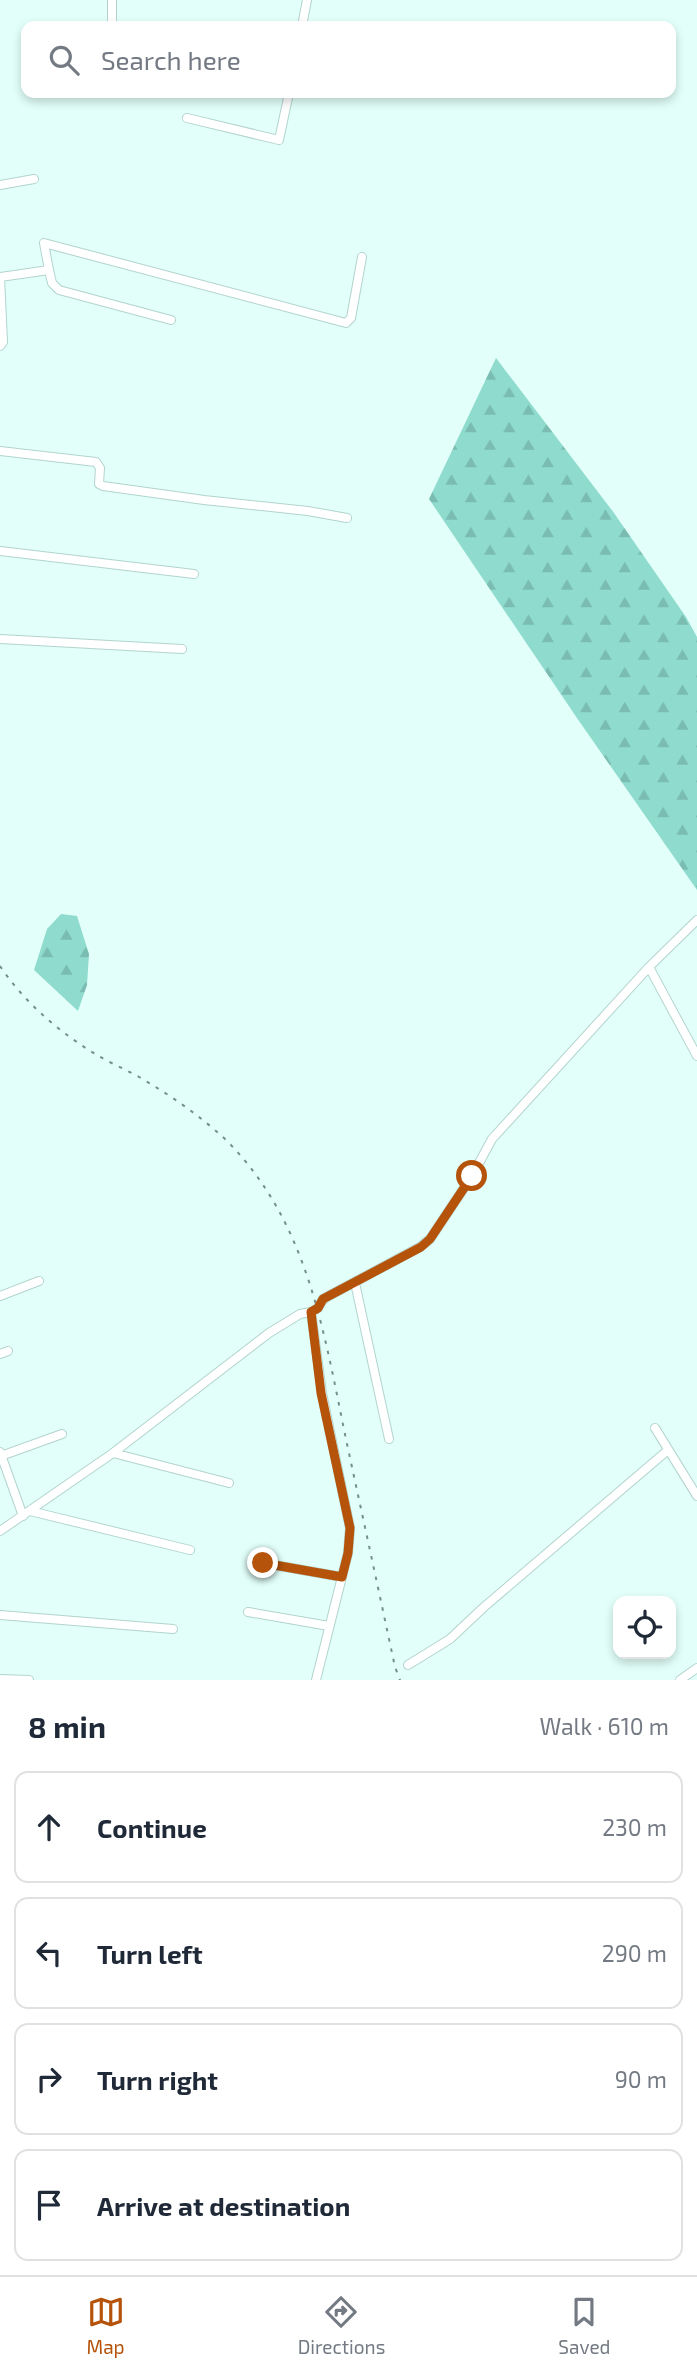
<!DOCTYPE html>
<meta charset="utf-8">
<style>
:root{--surface:#fff;--page:#f6f6f7;--text:#1f2937;--muted:#747a83;--line:#e0e1e3;--accent:#b45309}
body{margin:0;font-family:"Exo 2",sans-serif;background:var(--page);color:var(--text)}
.controls{position:absolute;right:21px;bottom:21px;display:grid;overflow:hidden;border-radius:14px;box-shadow:0 4px 10px #0003}
.controls button{width:63px;height:63px;display:grid;place-items:center;padding:0;border:0;border-bottom:2px solid var(--line);background:var(--surface);color:var(--text);font:35px sans-serif}
.stop{position:absolute;width:21px;height:21px;margin:-16px;border:5px solid #b45309;border-radius:50%;background:#fff}
.stop.end{background:#b45309;border-color:#fff;box-shadow:0 2px 7px #0008}
.list{margin:0;padding:0;list-style:none}
h2{display:flex;justify-content:space-between;align-items:center;height:91px;margin:0;padding:0 28px;font-size:30px}
h2 small{font-size:23px;font-weight:400;color:var(--muted)}
.list li{display:grid;grid-template-columns:46px 1fr auto;gap:21px;align-items:center;box-sizing:border-box;height:112px;margin:0 14px 14px;padding:0 14px;border:2px solid var(--line);border-radius:14px}
.list b{display:block;font-size:26px;white-space:nowrap}
.list em{font-size:23px;font-style:normal;color:var(--muted)}
.icon{flex:none;width:38px;height:38px;fill:none;stroke:currentColor;stroke-width:2;stroke-linecap:round;stroke-linejoin:round}
.map{position:relative;flex:none;width:697px;height:1680px;overflow:hidden}
.search{position:absolute;background:var(--surface);box-shadow:0 4px 10px #0003;left:21px;right:21px;top:21px;height:77px;display:flex;align-items:center;gap:18px;box-sizing:border-box;padding:0 24px;border-radius:14px;color:var(--muted);font-size:26px}
.sheet{height:595px;background:var(--surface)}
nav{display:flex;justify-content:space-around;align-items:center;box-sizing:border-box;height:98px;border-top:2px solid var(--line);background:var(--surface);font-size:19px;color:var(--muted)}
nav a{display:grid;justify-items:center;gap:4px}
nav .on{color:var(--accent)}
.map>svg:first-child{display:block}
</style>
<div class="map">
<svg width="697" height="1680" viewBox="0 0 697 1680">
<defs>
<pattern id="forest-firs" width="22" height="20" patternUnits="userSpaceOnUse" patternTransform="scale(1.75)"><rect width="22" height="20" fill="#8fdccf"/><path d="M5 1l3.5 6h-7zM16 11l3.5 6h-7z" fill="#7abcb1"/></pattern>
</defs>
<rect width="100%" height="100%" fill="#e2fff9"/>
<path fill="url(#forest-firs)" d="M496 358 614 513 686 617 697 637V890L579 721 429 499Z
M61 914 77 916 89 954 87 985 78 1011 34 970 47 929Z"/>
<g fill="none" stroke-linecap="round" stroke-linejoin="round">
<defs>
<path id="minor" d="M112 26V0
M302 26 307 0
M187 118 279 140 289 93
M0 185 34 179
M49 270 52 283 59 290 171 320
M0 277 49 270 44 243 346 323 351 318 362 257
M0 346 3 342 0 277
M0 451 96 462 100 468 99 484 103 486 204 500 308 511 347 518
M0 551 194 574
M0 639 182 649
M649 967 697 1056
M355 1283 389 1439
M0 1296 39 1281
M311 1312 322 1393 350 1528 348 1553 316 1680
M0 1354 8 1351
M655 1428 697 1496
M0 1452 23 1516
M113 1453 229 1483
M1 1456 62 1434
M30 1511 190 1550
M0 1531 113 1453 269 1333 300 1314 311 1312 318 1308 323 1299 420 1247 430 1239 472 1176 492 1139 649 967 697 920
M263 1563 342 1577
M248 1612 329 1626
M0 1615 173 1629
M408 1665 450 1639 484 1607 668 1450
M0 1679 29 1680
M680 1680 697 1668"/>
</defs>
<use href="#minor" stroke="#b2d4ce" stroke-width="10"/>
<use href="#minor" stroke="#fff" stroke-width="8"/>
<path stroke="#798e8a" stroke-width="2" stroke-dasharray="3.5 7" stroke-linecap="butt" d="M0 966C24 1002 60 1033 97 1055 110 1063 125 1069 139 1077 170 1095 199 1115 225 1139 309 1222 324 1334 347 1444 363 1518 379 1592 395 1667L400 1680"/>
</g>
<g fill="none" stroke-linecap="round" stroke-linejoin="round">
<path stroke="#b45309" stroke-width="9" d="M263 1563 342 1577 348 1553 350 1528 321 1393 311 1312 318 1308 323 1299 421 1247 430 1239 472 1176"/>
</g>
</svg>
<div class="controls">
<button><svg class="icon" aria-label="locate" viewBox="0 0 24 24"><circle cx="12" cy="12" r="6"/><path d="M12 2v4M12 18v4M2 12h4M18 12h4"/></svg></button>
</div>
<div class="stop" style="left:472px;top:1176px"></div>
<div class="stop end" style="left:263px;top:1563px"></div>
<div class="search"><svg class="icon" aria-label="search" viewBox="0 0 24 24"><circle cx="10" cy="10" r="6"/><path d="M15 15l6 6"/></svg>Search here</div>
</div>
<section class="sheet">
<h2>8 min<small>Walk · 610 m</small></h2>
<ul class="list">
<li><svg class="icon" aria-label="ahead" viewBox="0 0 24 24"><path d="M12 20V5M6 11l6-6 6 6"/></svg><div><b>Continue</b></div><em>230 m</em></li>
<li><svg class="icon" aria-label="left" viewBox="0 0 24 24"><path d="M17 20v-9H6M10 6l-5 5 5 5"/></svg><div><b>Turn left</b></div><em>290 m</em></li>
<li><svg class="icon" aria-label="right" viewBox="0 0 24 24"><path d="M7 20v-9h11M14 6l5 5-5 5"/></svg><div><b>Turn right</b></div><em>90 m</em></li>
<li><svg class="icon" aria-label="arrive" viewBox="0 0 24 24"><path d="M6 21V4h12l-3 4 3 4H6"/></svg><div><b>Arrive at destination</b></div></li>
</ul>
</section>
<nav>
<a class="on"><svg class="icon" aria-label="map" viewBox="0 0 24 24"><path d="M3 6l6-2 6 2 6-2v14l-6 2-6-2-6 2zM9 4v14M15 6v14"/></svg>Map</a>
<a><svg class="icon" aria-label="directions" viewBox="0 0 24 24"><path d="M12 3l9 9-9 9-9-9zM9 14v-3h6M13 9l2 2-2 2"/></svg>Directions</a>
<a><svg class="icon" aria-label="saved" viewBox="0 0 24 24"><path d="M7 4h10v16l-5-4-5 4z"/></svg>Saved</a>
</nav>
